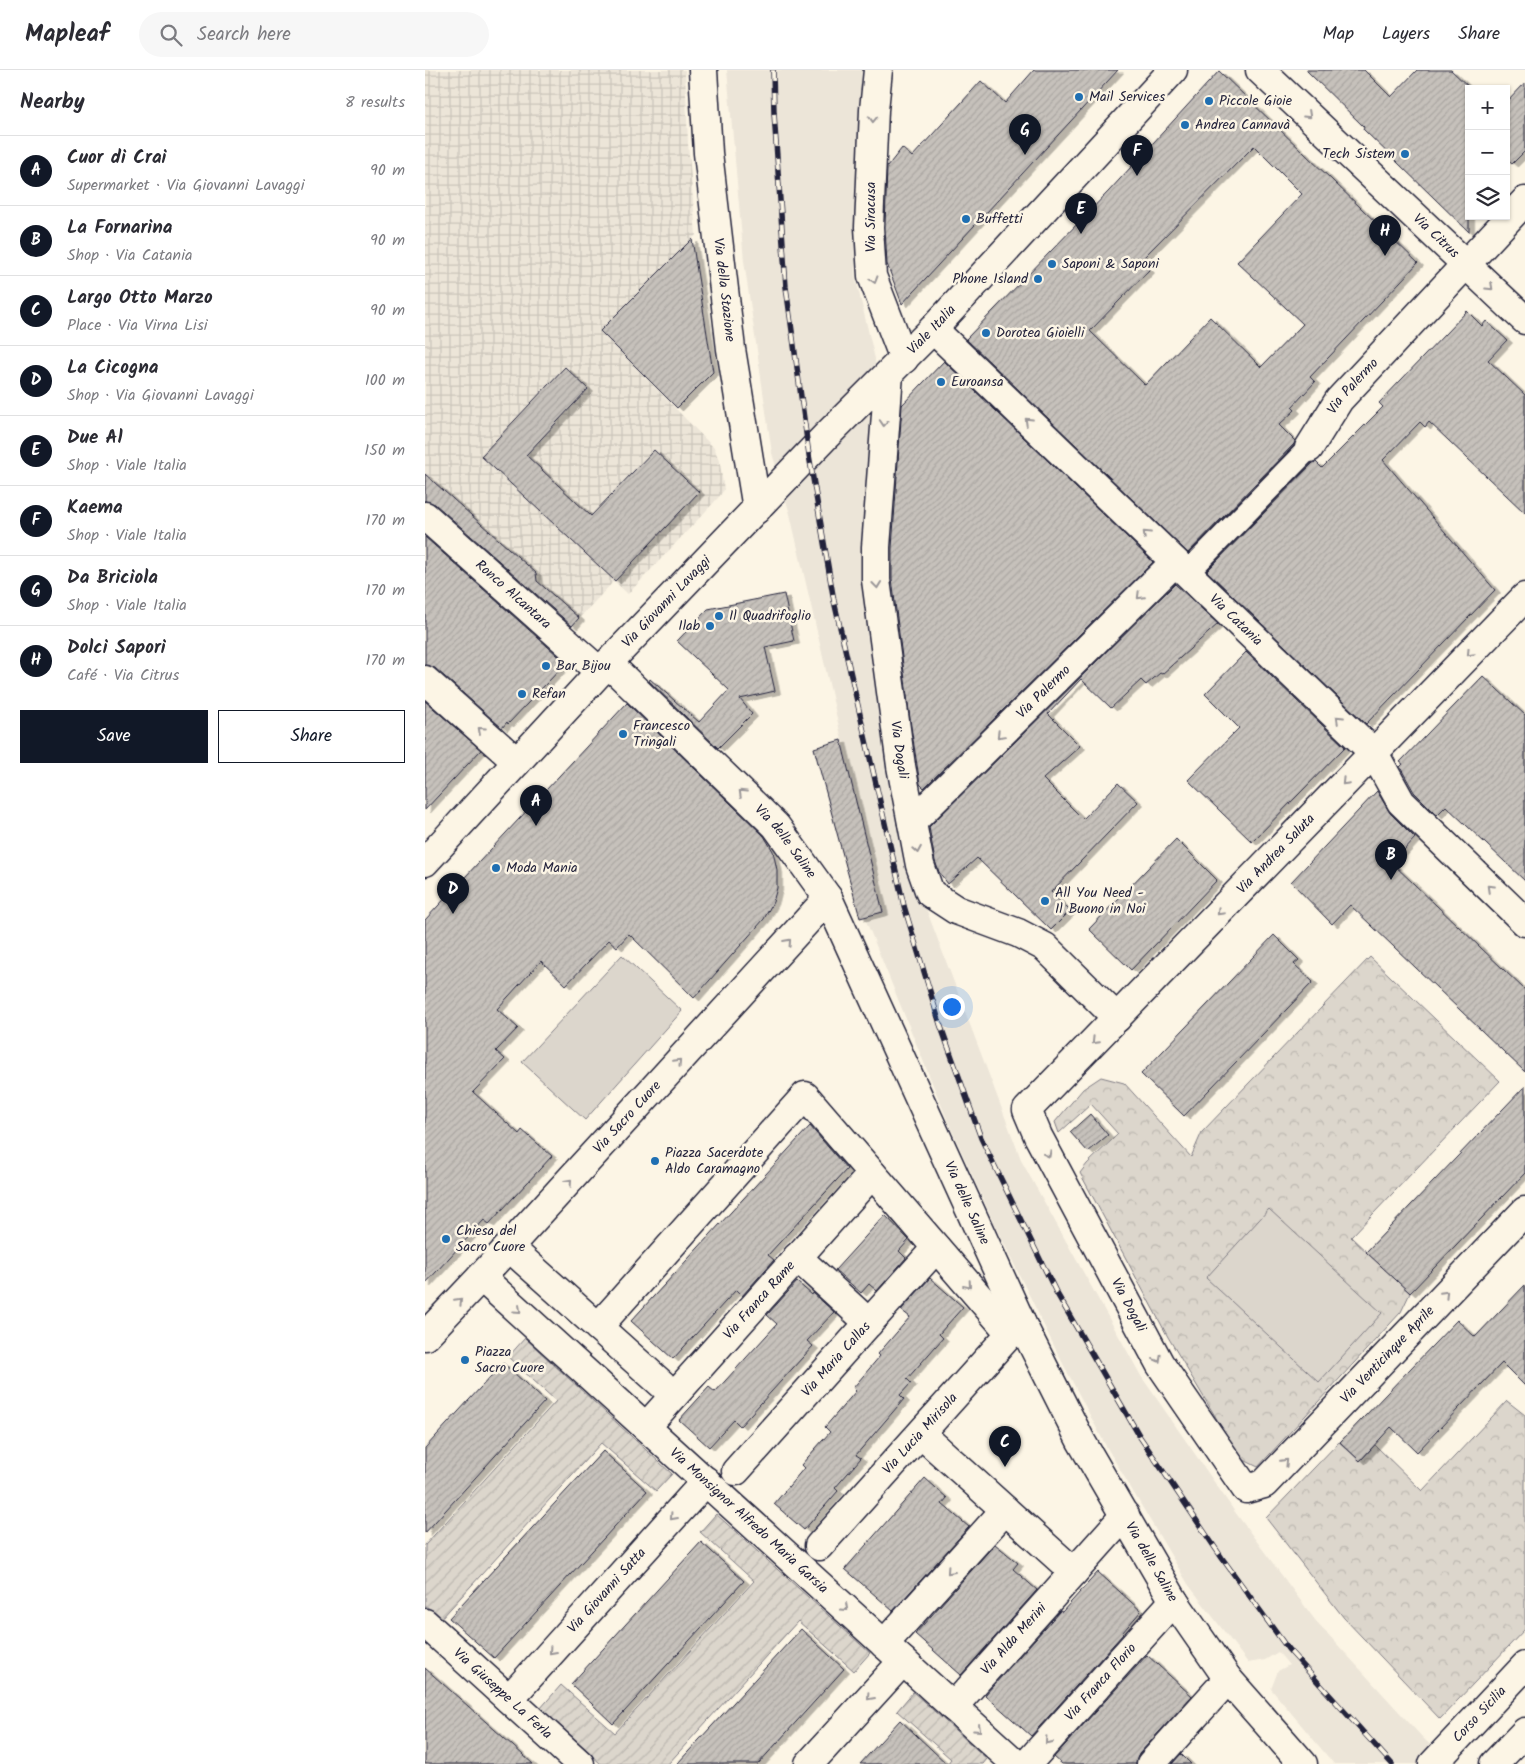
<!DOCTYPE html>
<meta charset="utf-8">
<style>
:root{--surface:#fff;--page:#f7f7f7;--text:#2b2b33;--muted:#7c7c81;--line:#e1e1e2;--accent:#111827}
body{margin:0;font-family:Kalam,sans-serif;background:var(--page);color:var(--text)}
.controls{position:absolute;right:15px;top:15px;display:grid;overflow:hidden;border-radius:0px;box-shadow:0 1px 4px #0004}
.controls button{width:45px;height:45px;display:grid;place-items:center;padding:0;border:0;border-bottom:1px solid var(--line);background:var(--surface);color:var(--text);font:25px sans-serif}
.you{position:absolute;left:526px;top:936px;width:18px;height:18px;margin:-12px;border:4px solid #fff;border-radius:50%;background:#1a73e8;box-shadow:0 0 0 8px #1a73e833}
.badge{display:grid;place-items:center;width:32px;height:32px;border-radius:50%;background:var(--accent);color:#fff;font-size:16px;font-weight:700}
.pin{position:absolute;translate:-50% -41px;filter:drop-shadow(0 1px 2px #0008)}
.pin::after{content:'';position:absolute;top:26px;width:18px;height:15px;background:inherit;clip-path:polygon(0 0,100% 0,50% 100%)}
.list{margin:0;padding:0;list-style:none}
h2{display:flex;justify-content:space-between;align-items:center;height:65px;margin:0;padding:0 20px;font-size:21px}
h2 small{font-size:16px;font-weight:400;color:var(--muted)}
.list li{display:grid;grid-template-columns:32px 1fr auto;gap:15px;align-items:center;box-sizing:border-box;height:70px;padding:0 20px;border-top:1px solid var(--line)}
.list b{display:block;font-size:19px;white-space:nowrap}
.list p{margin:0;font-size:16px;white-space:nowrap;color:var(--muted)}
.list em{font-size:16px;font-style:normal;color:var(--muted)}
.actions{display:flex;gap:10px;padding:15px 20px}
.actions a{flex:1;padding:11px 0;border:1px solid var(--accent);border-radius:0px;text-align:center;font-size:18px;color:var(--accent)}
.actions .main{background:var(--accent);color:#fff}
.icon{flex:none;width:28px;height:28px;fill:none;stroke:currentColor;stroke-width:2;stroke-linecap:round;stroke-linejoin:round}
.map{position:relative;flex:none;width:1100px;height:1694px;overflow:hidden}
header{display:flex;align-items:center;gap:30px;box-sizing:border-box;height:70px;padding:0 25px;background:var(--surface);border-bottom:1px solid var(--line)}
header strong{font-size:24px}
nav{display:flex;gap:28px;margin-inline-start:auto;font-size:18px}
.search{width:350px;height:45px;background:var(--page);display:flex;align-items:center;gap:12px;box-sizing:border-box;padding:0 18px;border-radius:28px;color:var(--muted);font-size:19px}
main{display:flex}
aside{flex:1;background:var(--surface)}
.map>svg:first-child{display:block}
</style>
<header>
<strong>Mapleaf</strong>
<div class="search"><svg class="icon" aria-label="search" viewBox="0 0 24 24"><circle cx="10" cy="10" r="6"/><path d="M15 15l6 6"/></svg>Search here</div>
<nav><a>Map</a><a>Layers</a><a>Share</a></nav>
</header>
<main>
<aside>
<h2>Nearby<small>8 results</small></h2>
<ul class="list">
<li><span class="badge">A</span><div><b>Cuor di Crai</b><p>Supermarket · Via Giovanni Lavaggi</p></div><em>90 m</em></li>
<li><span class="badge">B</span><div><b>La Fornarina</b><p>Shop · Via Catania</p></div><em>90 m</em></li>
<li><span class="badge">C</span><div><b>Largo Otto Marzo</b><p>Place · Via Virna Lisi</p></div><em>90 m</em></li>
<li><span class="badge">D</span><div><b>La Cicogna</b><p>Shop · Via Giovanni Lavaggi</p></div><em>100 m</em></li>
<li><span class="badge">E</span><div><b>Due Al</b><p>Shop · Viale Italia</p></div><em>150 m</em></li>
<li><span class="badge">F</span><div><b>Kaema</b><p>Shop · Viale Italia</p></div><em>170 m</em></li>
<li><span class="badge">G</span><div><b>Da Briciola</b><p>Shop · Viale Italia</p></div><em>170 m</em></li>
<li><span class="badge">H</span><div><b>Dolci Sapori</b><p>Café · Via Citrus</p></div><em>170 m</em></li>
</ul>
<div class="actions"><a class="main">Save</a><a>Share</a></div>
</aside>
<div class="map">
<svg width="1100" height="1694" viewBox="0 0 1100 1694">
<defs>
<pattern id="industrial-grid" width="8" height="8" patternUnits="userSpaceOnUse" patternTransform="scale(1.25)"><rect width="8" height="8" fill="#ece5d8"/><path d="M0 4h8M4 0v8" fill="none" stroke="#cac4ba"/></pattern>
<pattern id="forest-crowns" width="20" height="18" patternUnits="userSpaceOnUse" patternTransform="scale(1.25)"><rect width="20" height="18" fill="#dcd6cc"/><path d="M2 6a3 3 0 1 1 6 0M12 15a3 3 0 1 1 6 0" fill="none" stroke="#bcb7b0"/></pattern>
<pattern id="garden-furrows" width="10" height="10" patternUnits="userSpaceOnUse" patternTransform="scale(1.25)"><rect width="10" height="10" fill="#dcd6cc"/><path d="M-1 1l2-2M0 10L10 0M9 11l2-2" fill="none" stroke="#bcb7b0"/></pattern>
<pattern id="building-hatch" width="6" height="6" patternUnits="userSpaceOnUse" patternTransform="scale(1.25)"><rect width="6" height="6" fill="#c6c1bb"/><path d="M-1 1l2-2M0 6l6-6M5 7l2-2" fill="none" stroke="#aaa6a2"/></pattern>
<filter id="shadow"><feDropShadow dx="5.5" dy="3" stdDeviation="0" flood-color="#0004"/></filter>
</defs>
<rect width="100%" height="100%" fill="#fcf5e5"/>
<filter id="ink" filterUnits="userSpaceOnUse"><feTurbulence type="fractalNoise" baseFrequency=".02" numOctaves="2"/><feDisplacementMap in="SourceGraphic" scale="10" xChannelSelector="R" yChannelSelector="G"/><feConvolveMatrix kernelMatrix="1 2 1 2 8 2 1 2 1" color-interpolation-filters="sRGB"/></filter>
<g filter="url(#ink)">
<path fill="#ece5d8" d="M302 0H440L437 36 430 206 450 289 448 352 491 812 597 1092 716 1306 810 1442 890 1550 998 1668 1025 1694H909L846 1619 853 1601 864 1595 853 1582 840 1590 823 1593 763 1514 681 1376 634 1286 567 1149 524 1054 426 814 389 678 417 670 365 444 347 383 319 191Z"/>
<path fill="url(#industrial-grid)" d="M0 0H260L263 73 271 165 175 261 290 379 295 394 299 420 293 428 203 524 189 511 142 561 0 431Z"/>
<path fill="url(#forest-crowns)" stroke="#7f7c84" d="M945 887 1075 1011 926 1167 985 1223 976 1242 833 1397 815 1388 743 1267 655 1103 662 1094 693 1064 666 1034 634 1063 630 1052 658 1019 676 1007 699 1013 766 1087 777 1062Z
M1082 1331 1100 1345V1559L1015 1649 919 1548 841 1448 914 1372 935 1391 950 1375 997 1421Z"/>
<path fill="url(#garden-furrows)" stroke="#7f7c84" d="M100 1268 247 1404 231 1421 176 1373 16 1549 0 1535V1475L131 1331 83 1287Z
M291 1444 445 1583 429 1601 373 1551 243 1694H176L115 1639 136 1615 190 1663 329 1511 275 1462Z
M488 1622 562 1689 558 1694H522L526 1689 472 1641Z"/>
<path fill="#dcd6cc" stroke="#7f7c84" d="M197 885 257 941 160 1050 97 992Z
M844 1139 957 1243 894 1312 781 1208Z"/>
<path fill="url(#building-hatch)" stroke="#22223b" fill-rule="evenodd" filter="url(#shadow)" d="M609 0H693L477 234 462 194 460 157 462 97 477 78 487 87 556 11 580 33Z
M881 0H939L966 27 992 0H1026L1046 19H1044V162L938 59 939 57Z
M794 1 993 193 885 307 890 312 867 337 870 340 854 355 870 371 869 374 763 483 541 269 684 121ZM829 76 877 124 812 192 878 254 836 297 785 247 720 315 665 261 724 200 715 191Z
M1100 13V81L1087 94 1081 89V33Z
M267 169 288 302 252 338 175 261Z
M1042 241 1057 256 1061 251 1082 270 1063 290 1100 325V443L1004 352 1000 357 995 352 958 390 1070 520 941 654 782 501 888 393 891 392 897 398 958 337 954 333Z
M519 291 728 492 499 718 495 714 486 657 467 509V478L477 335Z
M140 297 163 319 101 385 166 446 229 380 274 422 190 511 56 386Z
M0 404 111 503 112 511 154 548 147 556 10 434 0 431Z
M0 467 141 593 83 654 82 652 77 658 10 598 0 595Z
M750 514 793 554 737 604 735 603 721 615 716 610 686 638 656 609 623 644 655 676 618 709 658 749 693 713 713 732 626 822 645 841 626 860 552 788 523 814 514 802 510 791 504 757Z
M359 524 369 571 340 577 350 621 315 629 327 644 293 678 224 611 225 609 274 652 304 620 252 571 283 539Z
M821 582 920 677 827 772 763 710 814 658 780 624Z
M1058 606 1100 645V811L1021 736 1012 745 989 722 975 697 978 694 975 692Z
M0 631 56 680 0 740Z
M202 633 339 766 348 781 352 800V818L348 832 339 849 269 928 204 864 192 877 184 870 141 915 116 891 72 939 93 958 71 981 80 989 48 1022 94 1064 97 1060 127 1086 64 1154 59 1150 0 1214V850Z
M416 670 458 842 435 848 389 678Z
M952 721 965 743 990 768 967 793 1100 920V1002L925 835 907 854 866 812Z
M751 769 792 810 706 900 664 859Z
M849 865 874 890 869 894 888 912 759 1046 716 1004Z
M1100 1016V1103L985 1223 941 1182Z
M665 1044 683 1065 663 1082 645 1062Z
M385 1056 422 1099 343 1185 349 1190 317 1226 311 1220 248 1289 206 1251Z
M460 1145 484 1170 474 1181 481 1188 452 1221 444 1214 436 1223 410 1200Z
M505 1208 538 1237 514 1264 518 1268 482 1309 486 1313 475 1325 479 1329 431 1385 436 1388 410 1418 413 1421 379 1460 349 1434 379 1398 376 1395 405 1362 400 1357 431 1321 428 1318 455 1286 453 1284 485 1247 476 1240Z
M372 1212 387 1225 388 1223 409 1242 382 1271 388 1276 315 1356 309 1350 284 1377 254 1350 284 1317 290 1322 352 1254 342 1245Z
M1100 1215V1316L1077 1293 992 1382 966 1357 935 1391 915 1372 1032 1250 1050 1267Z
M78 1293 120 1331 0 1463V1378Z
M178 1381 222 1421 69 1588 24 1548Z
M500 1408 522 1428 517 1434 544 1457 468 1541 420 1499Z
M276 1472 319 1511 188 1654 146 1614Z
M570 1474 593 1493 588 1499 612 1520 536 1605 490 1564Z
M673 1502 716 1541 697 1563 698 1564 606 1666 560 1625 635 1541 637 1542Z
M376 1559 419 1599 333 1694H252Z
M722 1585 767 1626 714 1684 711 1694H637L629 1687Z
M0 1598 78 1667 108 1694H0Z
M475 1650 522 1694H435Z
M756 1684 766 1694H747Z"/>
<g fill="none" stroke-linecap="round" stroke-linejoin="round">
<defs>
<path id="pedestrian" d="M762 503 884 378"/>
<g id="minor">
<path id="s1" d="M278 0 283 83 306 279 332 439"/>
<path d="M453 0 449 40 444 157 447 206 479 289"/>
<path id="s2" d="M835 0 1100 250"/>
<path id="s3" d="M508 259 949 683 976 732 1100 852"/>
<path id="s4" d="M464 304 451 477V510L476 696 495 795 505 823 531 840 593 863 620 877 692 948"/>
<path id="s5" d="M884 378 914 330 1100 131"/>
<path id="s6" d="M0 446 175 602"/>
<path id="s7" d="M1100 527 602 1040 613 1066 735 1294 821 1419 839 1414 1100 1141"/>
<path d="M0 610 92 692"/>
<path id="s8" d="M487 752 750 492"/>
<path d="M84 1177 249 1325"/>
<path d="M372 1187 444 1253"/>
<path id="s9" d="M56 1207 591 1694"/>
<path d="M173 1257 380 1026 586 1264"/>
<path id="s10" d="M0 1266 56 1207 403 828"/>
<path id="s11" d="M221 1357 447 1104"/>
<path d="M496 1364 649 1502 700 1445"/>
<path id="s12" d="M311 1401 511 1178"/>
<path id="s13" d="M394 1476 596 1252"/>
<path id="s14" d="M0 1553 155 1694"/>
<path d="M459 1574 580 1440"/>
<path id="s15" d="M84 1629 281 1411"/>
<path id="s16" d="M528 1637 649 1502"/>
<path d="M384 1694 478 1591"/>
<path id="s17" d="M602 1694 749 1531"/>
<path d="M726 1694 803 1609"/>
</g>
<g id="tertiary">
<path id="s18" d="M183 593 351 756 403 828 596 1252 656 1371 749 1531 803 1609 878 1694"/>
</g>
<g id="secondary">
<path id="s19" d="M0 792 183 593 400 367 508 259 748 0"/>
<path id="s20" d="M1008 1694 1100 1596"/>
<path d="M1069 1694 1100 1662"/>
</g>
</defs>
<use href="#pedestrian" stroke="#22223b" stroke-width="26"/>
<use href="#minor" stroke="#22223b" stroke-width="31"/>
<use href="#tertiary" stroke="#22223b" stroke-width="31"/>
<use href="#secondary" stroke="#22223b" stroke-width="31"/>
<use href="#pedestrian" stroke="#fcf5e5" stroke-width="22"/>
<use href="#minor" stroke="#fcf5e5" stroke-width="28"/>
<use href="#tertiary" stroke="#fcf5e5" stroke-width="28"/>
<use href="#secondary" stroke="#fcf5e5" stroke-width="28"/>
<defs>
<path id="rail" d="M348 0 349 43 361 217 384 385 409 531 479 836 515 954 556 1068 631 1222 715 1367 797 1488 863 1579 967 1694"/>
</defs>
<use href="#rail" stroke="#22223b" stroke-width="5.5"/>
<use href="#rail" stroke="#fcf5e5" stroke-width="4" stroke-dasharray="11" stroke-linecap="butt"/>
</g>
<defs><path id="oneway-chevron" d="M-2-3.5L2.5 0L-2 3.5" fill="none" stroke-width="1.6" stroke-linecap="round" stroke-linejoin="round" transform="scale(1.25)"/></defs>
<g stroke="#9a9698">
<use href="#oneway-chevron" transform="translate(883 45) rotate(43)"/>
<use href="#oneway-chevron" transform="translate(448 49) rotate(92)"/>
<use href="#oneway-chevron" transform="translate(449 210) rotate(73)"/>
<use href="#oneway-chevron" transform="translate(1065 217) rotate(43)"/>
<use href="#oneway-chevron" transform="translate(603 351) rotate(-136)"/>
<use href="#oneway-chevron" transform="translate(459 353) rotate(94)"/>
<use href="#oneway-chevron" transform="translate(721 464) rotate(-136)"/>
<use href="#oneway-chevron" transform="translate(452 515) rotate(84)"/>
<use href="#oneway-chevron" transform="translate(715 526) rotate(135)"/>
<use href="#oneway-chevron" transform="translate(1045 583) rotate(134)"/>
<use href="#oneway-chevron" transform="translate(914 649) rotate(-136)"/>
<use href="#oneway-chevron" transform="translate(56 660) rotate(-138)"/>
<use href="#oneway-chevron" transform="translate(575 665) rotate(135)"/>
<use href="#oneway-chevron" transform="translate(920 712) rotate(134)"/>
<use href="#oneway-chevron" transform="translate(317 723) rotate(-136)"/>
<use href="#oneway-chevron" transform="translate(492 780) rotate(80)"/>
<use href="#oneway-chevron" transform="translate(1065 818) rotate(-136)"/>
<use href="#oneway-chevron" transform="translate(795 842) rotate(134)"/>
<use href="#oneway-chevron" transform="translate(363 872) rotate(-48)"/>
<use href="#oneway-chevron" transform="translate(670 971) rotate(134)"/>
<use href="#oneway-chevron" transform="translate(253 992) rotate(-47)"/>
<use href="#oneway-chevron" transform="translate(623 1084) rotate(62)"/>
<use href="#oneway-chevron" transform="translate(144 1112) rotate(-48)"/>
<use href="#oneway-chevron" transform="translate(543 1215) rotate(49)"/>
<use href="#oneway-chevron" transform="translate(1020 1224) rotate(-46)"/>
<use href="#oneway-chevron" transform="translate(34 1231) rotate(-46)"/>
<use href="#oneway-chevron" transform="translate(93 1240) rotate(42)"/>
<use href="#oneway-chevron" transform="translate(733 1289) rotate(61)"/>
<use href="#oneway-chevron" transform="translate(860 1392) rotate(-46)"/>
<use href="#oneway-chevron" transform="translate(248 1447) rotate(132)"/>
<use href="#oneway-chevron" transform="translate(525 1501) rotate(132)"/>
<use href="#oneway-chevron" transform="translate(420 1538) rotate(42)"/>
<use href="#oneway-chevron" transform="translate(127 1581) rotate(132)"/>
<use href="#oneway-chevron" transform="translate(445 1627) rotate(132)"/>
<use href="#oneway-chevron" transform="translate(553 1659) rotate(42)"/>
<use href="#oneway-chevron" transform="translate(623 1671) rotate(132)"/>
</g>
</g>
<g fill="#1f6fb2" stroke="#fcf5e5" stroke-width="2">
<circle cx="654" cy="27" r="5"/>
<circle cx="784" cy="31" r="5"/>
<circle cx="760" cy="55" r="5"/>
<circle cx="980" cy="84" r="5"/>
<circle cx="541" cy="149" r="5"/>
<circle cx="627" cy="194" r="5"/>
<circle cx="613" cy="209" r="5"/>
<circle cx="561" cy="263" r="5"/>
<circle cx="516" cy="312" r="5"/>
<circle cx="294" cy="546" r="5"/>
<circle cx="285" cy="556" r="5"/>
<circle cx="121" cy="596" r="5"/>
<circle cx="97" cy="624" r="5"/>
<circle cx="198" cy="664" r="5"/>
<circle cx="71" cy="798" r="5"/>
<circle cx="620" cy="831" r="5"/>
<circle cx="230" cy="1091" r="5"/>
<circle cx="21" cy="1169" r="5"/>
<circle cx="40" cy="1290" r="5"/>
</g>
<g text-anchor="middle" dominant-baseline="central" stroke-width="5" stroke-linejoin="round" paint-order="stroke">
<g font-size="14" fill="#22223b" stroke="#fcf5e5" text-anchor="start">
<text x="664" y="27">Mail Services</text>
<text x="794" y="31">Piccole Gioie</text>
<text x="770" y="55">Andrea Cannavà</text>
<text x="970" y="84" text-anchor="end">Tech Sistem</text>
<text x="551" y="149">Buffetti</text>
<text x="637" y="194">Saponi &amp; Saponi</text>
<text x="603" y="209" text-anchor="end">Phone Island</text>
<text x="571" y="263">Dorotea Gioielli</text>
<text x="526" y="312">Euroansa</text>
<text x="304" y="546">Il Quadrifoglio</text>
<text x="275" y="556" text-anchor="end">Ilab</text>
<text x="131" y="596">Bar Bijou</text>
<text x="107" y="624">Refan</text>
<text x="208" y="656">Francesco<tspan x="208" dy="16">Tringali</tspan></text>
<text x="81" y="798">Moda Mania</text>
<text x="630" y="823">All You Need -<tspan x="630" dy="16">Il Buono in Noi</tspan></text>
<text x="240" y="1083">Piazza Sacerdote<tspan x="240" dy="16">Aldo Caramagno</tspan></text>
<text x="31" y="1161">Chiesa del<tspan x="31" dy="16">Sacro Cuore</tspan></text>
<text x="50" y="1282">Piazza<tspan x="50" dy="16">Sacro Cuore</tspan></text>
</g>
<g font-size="14" fill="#22223b" stroke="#fcf5e5">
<text transform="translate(446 147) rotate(-90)">Via Siracusa</text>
<text stroke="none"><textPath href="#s2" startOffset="242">Via Citrus</textPath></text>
<text stroke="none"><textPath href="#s1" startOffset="221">Via della Stazione</textPath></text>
<text stroke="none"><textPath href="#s19" startOffset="735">Viale Italia</textPath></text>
<text stroke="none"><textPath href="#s5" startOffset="76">Via Palermo</textPath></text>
<text stroke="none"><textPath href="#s6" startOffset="118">Ronco Alcantara</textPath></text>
<text stroke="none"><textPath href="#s19" startOffset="355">Via Giovanni Lavaggi</textPath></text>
<text stroke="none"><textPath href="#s3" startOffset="420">Via Catania</textPath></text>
<text stroke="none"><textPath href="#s8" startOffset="185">Via Palermo</textPath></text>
<text stroke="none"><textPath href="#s4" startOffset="378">Via Dogali</textPath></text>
<text stroke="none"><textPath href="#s18" startOffset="252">Via delle Saline</textPath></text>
<text transform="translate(851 784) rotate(-46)">Via Andrea Saluta</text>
<text stroke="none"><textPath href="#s10" startOffset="298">Via Sacro Cuore</textPath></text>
<text stroke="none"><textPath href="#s18" startOffset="658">Via delle Saline</textPath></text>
<text stroke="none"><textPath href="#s11" startOffset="170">Via Franca Rame</textPath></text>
<text stroke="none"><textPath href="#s7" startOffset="935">Via Dogali</textPath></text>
<text stroke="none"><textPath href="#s7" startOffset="1351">Via Venticinque Aprile</textPath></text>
<text stroke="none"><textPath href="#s12" startOffset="150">Via Maria Callas</textPath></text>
<text stroke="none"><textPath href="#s13" startOffset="151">Via Lucia Mirisola</textPath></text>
<text stroke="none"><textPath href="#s9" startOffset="362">Via Monsignor Alfredo Maria Garsia</textPath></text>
<text stroke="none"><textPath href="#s18" startOffset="1062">Via delle Saline</textPath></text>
<text stroke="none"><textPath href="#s15" startOffset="146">Via Giovanni Satta</textPath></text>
<text stroke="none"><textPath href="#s16" startOffset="91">Via Alda Merini</textPath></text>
<text stroke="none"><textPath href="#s17" startOffset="110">Via Franca Florio</textPath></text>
<text stroke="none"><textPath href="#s14" startOffset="105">Via Giuseppe La Ferla</textPath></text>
<text stroke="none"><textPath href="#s20" startOffset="68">Corso Sicilia</textPath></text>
</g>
</g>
</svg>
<div class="controls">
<button>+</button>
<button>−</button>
<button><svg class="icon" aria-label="layers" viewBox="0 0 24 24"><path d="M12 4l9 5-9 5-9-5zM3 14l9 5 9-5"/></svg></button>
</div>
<div class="you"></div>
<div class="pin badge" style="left:111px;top:756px">A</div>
<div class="pin badge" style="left:966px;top:810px">B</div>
<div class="pin badge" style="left:580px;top:1397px">C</div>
<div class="pin badge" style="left:28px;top:844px">D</div>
<div class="pin badge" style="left:656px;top:164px">E</div>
<div class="pin badge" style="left:712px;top:106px">F</div>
<div class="pin badge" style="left:600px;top:85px">G</div>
<div class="pin badge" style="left:960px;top:186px">H</div>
</div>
</main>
